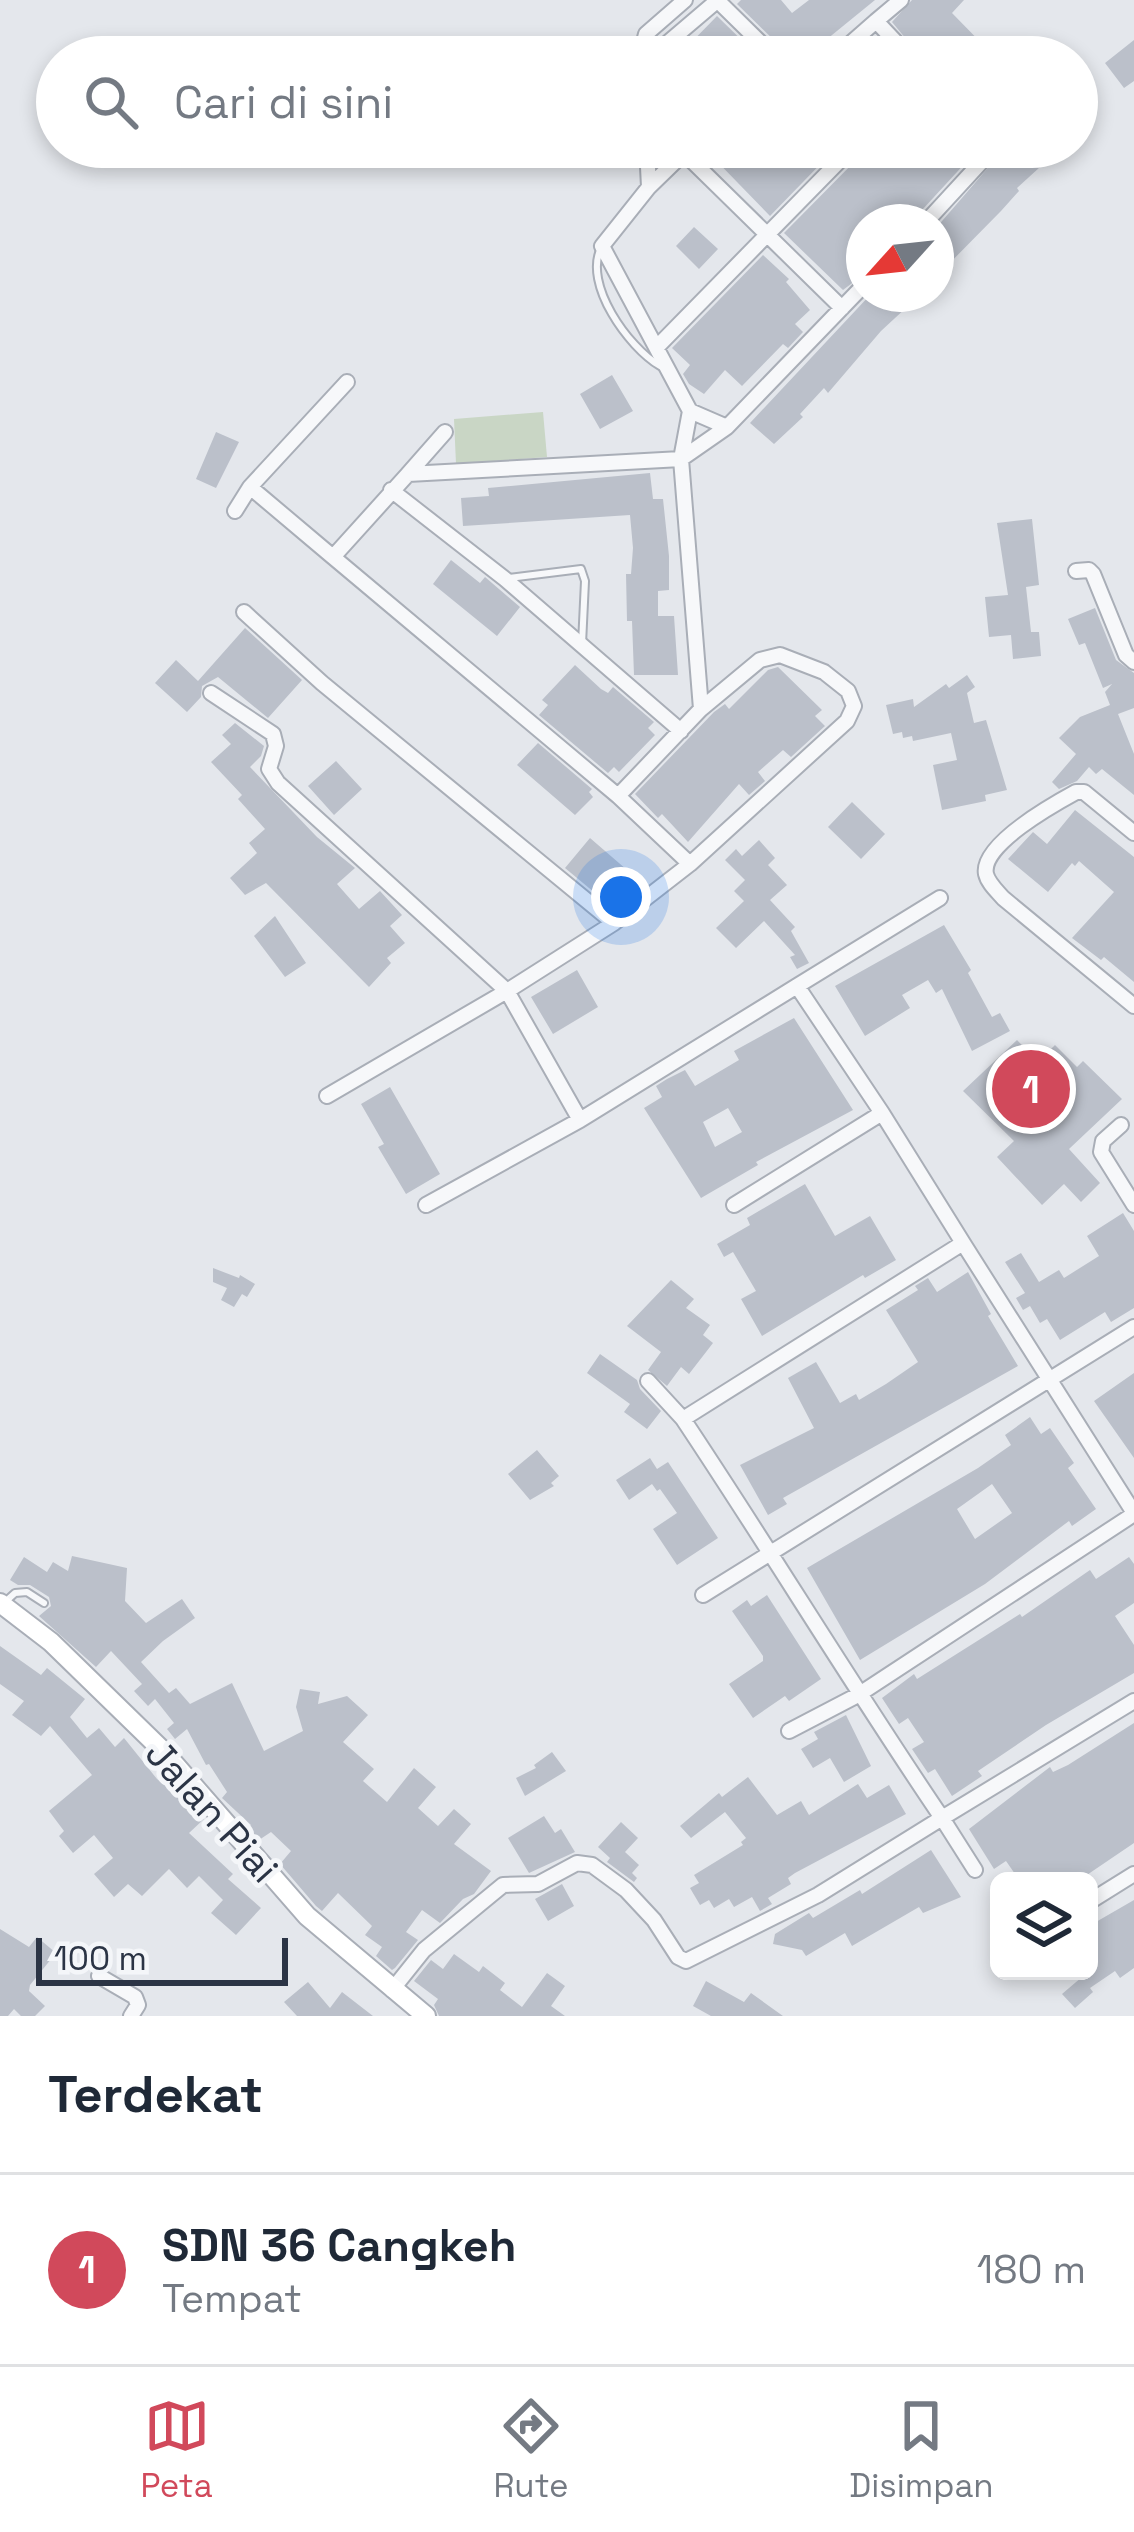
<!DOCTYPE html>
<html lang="id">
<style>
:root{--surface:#fff;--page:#f6f6f7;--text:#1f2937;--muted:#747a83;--line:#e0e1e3;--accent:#d1495b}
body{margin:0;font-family:"Space Grotesk",sans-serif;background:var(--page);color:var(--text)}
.controls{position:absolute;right:36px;bottom:36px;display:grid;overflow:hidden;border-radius:18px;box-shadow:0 6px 18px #0003}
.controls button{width:108px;height:108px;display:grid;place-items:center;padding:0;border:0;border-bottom:3px solid var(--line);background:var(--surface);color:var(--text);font:60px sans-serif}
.compass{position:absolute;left:846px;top:204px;width:108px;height:108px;border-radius:50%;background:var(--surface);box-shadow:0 6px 18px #0003;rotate:243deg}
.scale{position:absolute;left:36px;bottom:30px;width:252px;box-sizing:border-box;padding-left:12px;border:6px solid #2b3445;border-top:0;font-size:33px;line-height:42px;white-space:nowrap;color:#2b3445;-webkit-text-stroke:9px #f4f6f9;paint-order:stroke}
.you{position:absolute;left:621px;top:897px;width:42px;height:42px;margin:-30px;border:9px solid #fff;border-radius:50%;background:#1a73e8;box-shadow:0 0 0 18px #1a73e833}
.badge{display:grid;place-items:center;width:78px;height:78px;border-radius:50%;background:var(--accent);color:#fff;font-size:39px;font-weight:700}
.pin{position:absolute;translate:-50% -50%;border:6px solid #fff;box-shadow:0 3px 12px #0006}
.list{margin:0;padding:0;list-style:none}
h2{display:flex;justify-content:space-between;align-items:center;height:156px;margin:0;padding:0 48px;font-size:51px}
h2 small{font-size:39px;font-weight:400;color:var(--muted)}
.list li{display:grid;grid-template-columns:78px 1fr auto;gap:36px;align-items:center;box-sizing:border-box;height:192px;padding:0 48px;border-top:3px solid var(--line)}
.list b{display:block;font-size:45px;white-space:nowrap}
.list p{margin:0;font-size:39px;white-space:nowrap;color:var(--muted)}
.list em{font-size:39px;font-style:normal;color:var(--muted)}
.icon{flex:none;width:66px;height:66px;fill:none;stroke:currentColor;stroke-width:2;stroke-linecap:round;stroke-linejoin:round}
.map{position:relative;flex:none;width:1134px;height:2016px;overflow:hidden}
.search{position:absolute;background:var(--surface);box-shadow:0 6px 18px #0003;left:36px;right:36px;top:36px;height:132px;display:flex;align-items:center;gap:30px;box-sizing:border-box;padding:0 42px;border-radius:66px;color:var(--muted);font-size:45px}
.sheet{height:348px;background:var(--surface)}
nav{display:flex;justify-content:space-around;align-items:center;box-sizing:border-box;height:168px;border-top:3px solid var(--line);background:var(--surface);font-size:33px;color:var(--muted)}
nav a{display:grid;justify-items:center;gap:6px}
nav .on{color:var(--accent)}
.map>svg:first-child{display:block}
</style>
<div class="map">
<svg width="1134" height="2016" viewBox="0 0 1134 2016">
<rect width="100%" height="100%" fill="#e4e7ec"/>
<path fill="#c9d6c5" d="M543 412 547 457 456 464 454 419Z"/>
<path fill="#bbc0ca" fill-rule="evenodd" d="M741 0H781L792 13 809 0H875L805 57H786L783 49 737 4Z
M912 0H964L952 13 995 57H921L892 22Z
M717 16 759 57H677Z
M1134 40V81L1124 88 1105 63Z
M703 147H837L770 216Z
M864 147H980L911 222H864V274L843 290 784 233 861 155Z
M1006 147H1062L1017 188 1019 191 1001 211 936 277V228Z
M694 227 718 249 699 269 676 246Z
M763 255 789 279 786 282 810 310 795 324 803 332 788 348 783 344 742 386 725 370 704 394 689 384 683 374 690 365 672 348Z
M871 294H921L881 331 828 393 824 388 800 414 803 417 774 444 750 423Z
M612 375 633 411 600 429 580 394Z
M216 432 239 442 216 488 196 479Z
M650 473 653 499H663L669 556V590L658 591V616H674L678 675H634L632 621H627L626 574H631L633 548 630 515 463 526 461 498 489 496 488 488Z
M1032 519 1039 585 1026 587 1031 632H1039L1041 656 1013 659 1011 635 989 637 985 597 1008 595 997 523Z
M451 560 480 583 485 577 520 607 497 636 433 584Z
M1095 608 1116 660 1134 673V708L1118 714 1134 754V795L1102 769 1096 774 1089 767 1077 781 1059 789 1052 782 1076 754 1059 738 1080 717 1110 705 1105 692 1112 684 1103 688 1085 643 1079 645 1068 619Z
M245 628 302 680 268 718 218 677 202 686 201 697 187 712 155 683 176 660 198 681Z
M575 665 601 689 608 693 613 687 654 722 648 728 655 735 619 772 614 767 608 773 539 715 548 705 542 700Z
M778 667 822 710 815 716 825 726 791 757 783 750 758 772 765 781 749 795 739 784 688 842 662 814 658 818 635 794 714 712 725 704 729 709 768 670Z
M967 675 975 687 967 693 974 723 986 720 1007 790 985 795 986 801 942 810 933 765 957 760 951 733 913 741 912 736 903 738 902 732 893 734 886 705 913 699 914 707 946 684 949 688Z
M235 723 264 746 261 756 250 767 317 837 355 868 337 884 359 909 380 891 402 915 390 926 405 943 387 958 391 963 369 987 266 883 245 895 230 878 257 853 249 843 265 829 238 799 242 795 211 762 231 744 222 735Z
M538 743 592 789 589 792 593 797 575 815 517 765Z
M336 761 362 789 334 815 308 786Z
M852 802 885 834 861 859 828 827Z
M1075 810 1134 857V982L1104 957 1101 960 1072 938 1114 892 1079 861 1075 866 1072 863 1048 892 1008 859 1033 832 1047 844Z
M590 838 641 882 627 898 618 891 607 903 565 868Z
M759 840 775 858 768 865 787 885 770 900 795 927 791 931 809 963 797 969 790 957 795 955 764 921 736 948 716 928 744 901 734 891 745 880 725 860 736 849 742 856Z
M275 916 306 963 285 977 254 936Z
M944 925 971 970 968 973 992 1017 1000 1013 1010 1031 972 1051 942 989 936 993 928 980 902 995 910 1008 865 1036 835 986Z
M577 970 598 1007 553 1034 531 997Z
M794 1018 853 1110 756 1162 758 1165 701 1198 644 1108 662 1097 656 1086 667 1079 685 1070 695 1086 739 1060 734 1051ZM728 1108 742 1132 715 1147 703 1122Z
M1017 1040 1038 1062 1055 1045 1077 1067 1083 1061 1122 1099 1069 1149 1100 1183 1081 1202 1064 1184 1042 1205 997 1157 1014 1141 963 1091Z
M390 1087 440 1174 406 1194 378 1147 384 1144 361 1104Z
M805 1184 835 1236 870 1216 896 1260 865 1278 863 1275 762 1336 741 1299 756 1291 733 1252 724 1257 717 1244 750 1225 747 1218Z
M1123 1213 1134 1231V1308L1111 1322 1105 1312 1060 1340 1047 1319 1040 1323 1030 1306 1023 1310 1016 1298 1025 1293 1005 1262 1021 1253 1039 1282 1059 1270 1064 1278 1099 1256 1087 1236Z
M213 1268 239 1278 240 1275 255 1284 247 1297 242 1294 234 1307 221 1300 227 1288 213 1282Z
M968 1272 991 1314 988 1316 1018 1366 783 1498 787 1504 768 1515 740 1465 814 1428 788 1378 816 1362 840 1403 856 1394 859 1400 886 1384 918 1362 886 1310 918 1290 915 1286 928 1278 937 1292Z
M671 1280 694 1299 686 1308 710 1325 703 1335 713 1343 689 1374 681 1367 667 1386 648 1370 661 1352 627 1326Z
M600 1354 637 1380 640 1389 661 1411 647 1429 624 1412 630 1404 587 1373Z
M1134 1373V1458L1094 1401Z
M1030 1417 1041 1434 1050 1428 1074 1463 1068 1468 1096 1509 1072 1526 1069 1521 985 1584 860 1660 807 1568 978 1468 1011 1445 1005 1435ZM992 1484 1012 1513 975 1539 957 1509Z
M537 1450 559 1476 551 1483 554 1486 530 1500 508 1474Z
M650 1458 657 1469 668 1462 718 1538 677 1565 653 1529 677 1513 660 1489 657 1491 652 1484 629 1500 616 1480Z
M72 1556 127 1568 125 1601 146 1623 182 1599 195 1618 163 1641 141 1662 169 1693 176 1688 190 1704 232 1683 264 1751 303 1731 296 1707 300 1689 320 1692 318 1704 347 1696 368 1715 343 1742 374 1769 363 1781 387 1802 414 1768 436 1787 418 1808 438 1826 454 1809 471 1824 454 1844 491 1871 474 1894 463 1899 440 1923 422 1910 406 1932 418 1940 395 1968 392 1970 376 1956 382 1947 365 1935 372 1926 338 1893 322 1911 316 1906 280 1864 291 1851 271 1832 259 1840 248 1828 251 1825 222 1798 227 1792 209 1764 206 1765 187 1729 175 1739 167 1729 174 1723 155 1699 148 1706 134 1691 142 1684 111 1651 96 1667 39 1616 51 1606 49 1597 30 1585H18L10 1580 24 1557 47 1572 53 1562 68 1571Z
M1129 1557 1134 1564V1603L1115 1616 1134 1645V1673L1046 1725 978 1771 982 1776 952 1796 935 1769 928 1773 912 1749 924 1742 908 1718 899 1724 882 1698 914 1674 917 1679 1020 1614 1022 1617 1090 1570 1096 1579Z
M767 1595 821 1679 789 1701 785 1696 753 1718 729 1684 763 1661V1656L732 1611 747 1600 751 1606Z
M0 1646 41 1675 47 1668 85 1699 70 1717 87 1738 99 1728 115 1747 124 1738 157 1779 178 1796 180 1793 204 1819 189 1833 233 1874 228 1879 261 1908 236 1935 211 1913 223 1900 199 1876 187 1888 169 1869 142 1896 128 1884 114 1897 94 1874 113 1858 94 1835 73 1853 59 1836 64 1831 49 1811 92 1775 50 1726 41 1736 12 1715 24 1701 0 1684Z
M846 1715 871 1766 844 1782 830 1758 813 1768 801 1749 818 1739 814 1732Z
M1134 1723V1843L1078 1881H1020L1006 1861 994 1869 969 1829 1050 1767 1053 1772 1068 1765Z
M552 1752 566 1771 525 1796 516 1778 536 1768 534 1765Z
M748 1777 777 1815 801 1801 809 1815 858 1784 867 1798 889 1785 906 1814 795 1873 788 1878 791 1884 768 1898 772 1904 760 1911 752 1897 734 1907 729 1899 714 1908 709 1900 700 1905 690 1888 699 1883 694 1875 743 1845 741 1842 746 1838 725 1812 691 1838 680 1826 719 1793 722 1797Z
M544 1816 555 1833 561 1829 575 1852 529 1873 508 1838Z
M621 1822 638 1838 625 1852 639 1865 632 1873 637 1878 634 1882 607 1862 610 1858 598 1847Z
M931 1850 961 1897 923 1913 919 1907 852 1946 845 1933 806 1956 802 1950 773 1944 775 1934 809 1913 813 1918 860 1890 862 1894Z
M562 1884 574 1906 548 1921 535 1899Z
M1134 1900V1968L1120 1978 1115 1971 1090 1988 1093 1992 1075 2008 1062 1994 1089 1971V1926Z
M0 1929 29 1947 37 1937 56 1953 30 1985 29 1991 45 2006 35 2016H21L14 2009 8 2016H0Z
M454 1954 479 1972 483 1966 505 1983 500 1990 522 2007 547 1973 565 1986 551 2006 565 2016H439L434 2005 438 1999 414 1981 431 1960 443 1969Z
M706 1981 744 2002 751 1993 783 2016H711L693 2006Z
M308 1982 330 2008 342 1992 373 2016H297L284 2002Z"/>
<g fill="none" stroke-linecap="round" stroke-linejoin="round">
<defs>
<path id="lane" d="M601 248C583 284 628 347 660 366
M509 578 581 569 585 581 582 644
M5 1602 15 1593 27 1592 44 1603"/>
<path id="street" d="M717 0 775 57
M876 21 901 0
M640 57 646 34 685 0
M651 57 718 0
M835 57 876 21 910 57
M647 147 649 187
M926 222 995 147
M842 308 684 153 649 187 602 246 690 411 727 427 864 285
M657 347 853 147
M690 411 681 459 727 427
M681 459 701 709 618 796 333 557 408 474Z
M408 474 445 432
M250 487 333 557
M391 490 505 579 681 731
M235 511 250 487 347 382
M1076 571 1089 570 1093 574 1126 655 1134 662
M244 612 322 683 614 923 507 991 327 1096
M211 693 273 734 276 746 269 769 278 783 507 991 580 1120
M618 796 690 864
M1134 833 1084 792H1076C1054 804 980 845 986 874 988 883 997 891 1003 898L1134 1006
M614 923 690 864 847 721 854 706 848 691 824 672 780 655 760 660 701 709
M797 986 940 898
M1121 1125 1103 1141 1101 1152 1134 1205
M426 1205 580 1120 797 986 882 1113 963 1243
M734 1205 882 1113
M648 1381 683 1419
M1134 1513 963 1243 683 1419C771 1551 853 1687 942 1818L1134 1701
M703 1595 1134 1327
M789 1731 858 1695 1134 1514
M1089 1902 1134 1874
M99 1976 135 1997 138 2005 131 2016
M392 1990 424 1950 503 1885 538 1884 577 1863 592 1865 626 1890 654 1920 678 1957 686 1961 818 1895 942 1818 975 1870"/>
<path id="secondary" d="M0 1603 51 1642 164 1752 307 1916 426 2016"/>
</defs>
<use href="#lane" stroke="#a9aeb7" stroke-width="10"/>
<use href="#street" stroke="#a9aeb7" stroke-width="18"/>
<use href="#secondary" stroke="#a9aeb7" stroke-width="22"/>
<use href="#lane" stroke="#f7f8fa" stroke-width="6"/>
<use href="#street" stroke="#f7f8fa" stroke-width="14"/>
<use href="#secondary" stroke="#fff" stroke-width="18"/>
</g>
<g text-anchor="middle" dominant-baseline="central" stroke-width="10" stroke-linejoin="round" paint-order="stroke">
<g font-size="39" fill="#2b3445" stroke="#f4f6f9">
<text transform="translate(212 1811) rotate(48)">Jalan Piai</text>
</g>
</g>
</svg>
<div class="controls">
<button><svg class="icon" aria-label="layers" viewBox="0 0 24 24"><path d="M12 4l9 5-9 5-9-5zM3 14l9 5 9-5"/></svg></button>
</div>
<svg class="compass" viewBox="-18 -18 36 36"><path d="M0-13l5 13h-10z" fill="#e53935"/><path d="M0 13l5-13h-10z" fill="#747a83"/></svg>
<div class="scale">100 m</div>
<div class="you"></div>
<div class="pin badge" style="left:1031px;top:1089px">1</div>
<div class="search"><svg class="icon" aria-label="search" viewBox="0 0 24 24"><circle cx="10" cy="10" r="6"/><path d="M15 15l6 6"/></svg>Cari di sini</div>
</div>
<section class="sheet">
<h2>Terdekat<small></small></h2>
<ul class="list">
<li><span class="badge">1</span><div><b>SDN 36 Cangkeh</b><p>Tempat</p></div><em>180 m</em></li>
</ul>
</section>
<nav>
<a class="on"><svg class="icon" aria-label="map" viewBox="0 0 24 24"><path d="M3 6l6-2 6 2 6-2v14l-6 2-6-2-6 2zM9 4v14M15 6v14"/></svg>Peta</a>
<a><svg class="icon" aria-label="directions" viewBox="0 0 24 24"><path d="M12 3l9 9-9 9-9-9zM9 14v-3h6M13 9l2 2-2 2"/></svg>Rute</a>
<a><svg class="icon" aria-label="saved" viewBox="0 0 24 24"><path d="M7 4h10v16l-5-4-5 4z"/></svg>Disimpan</a>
</nav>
